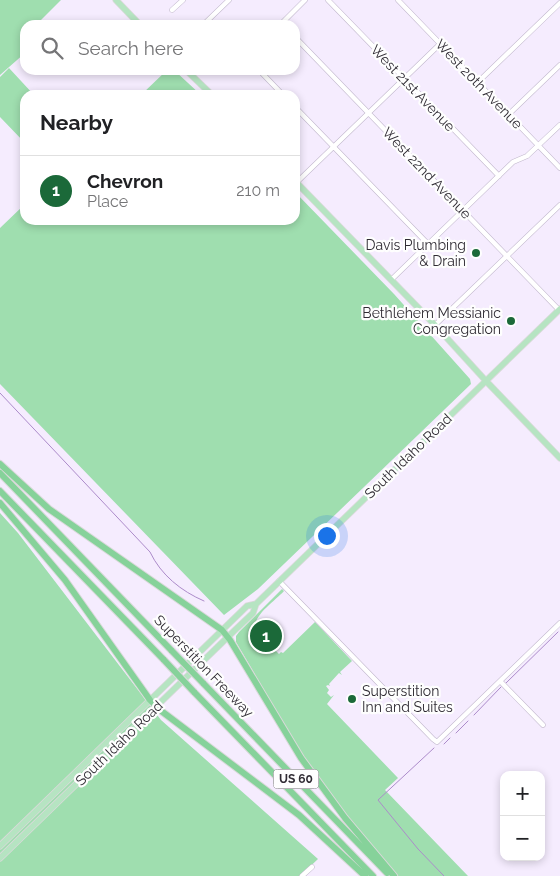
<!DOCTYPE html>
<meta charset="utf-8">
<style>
:root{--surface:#fff;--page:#f6f6f6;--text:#202124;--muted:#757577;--line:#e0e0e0;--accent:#1b6939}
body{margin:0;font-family:Raleway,sans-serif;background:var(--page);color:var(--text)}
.controls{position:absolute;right:15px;bottom:15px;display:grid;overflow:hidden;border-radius:10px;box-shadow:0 2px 8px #0003}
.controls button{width:45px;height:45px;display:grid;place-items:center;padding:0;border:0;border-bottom:1px solid var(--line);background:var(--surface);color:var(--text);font:25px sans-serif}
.you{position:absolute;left:326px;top:535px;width:18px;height:18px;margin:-12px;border:4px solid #fff;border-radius:50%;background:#1a73e8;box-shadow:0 0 0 8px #1a73e833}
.badge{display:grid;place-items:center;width:32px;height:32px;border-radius:50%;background:var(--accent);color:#fff;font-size:16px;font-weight:700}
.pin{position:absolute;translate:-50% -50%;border:2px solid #fff;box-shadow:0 1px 5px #0006}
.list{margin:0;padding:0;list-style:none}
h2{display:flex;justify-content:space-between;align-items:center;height:65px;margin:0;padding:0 20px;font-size:21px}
h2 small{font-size:16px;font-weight:400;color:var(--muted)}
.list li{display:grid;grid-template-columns:32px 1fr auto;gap:15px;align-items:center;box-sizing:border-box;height:70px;padding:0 20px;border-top:1px solid var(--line)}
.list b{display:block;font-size:19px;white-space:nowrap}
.list p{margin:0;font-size:16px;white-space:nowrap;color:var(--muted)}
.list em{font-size:16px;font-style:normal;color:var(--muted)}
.icon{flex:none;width:28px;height:28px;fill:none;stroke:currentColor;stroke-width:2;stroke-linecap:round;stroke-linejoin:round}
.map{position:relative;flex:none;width:560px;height:876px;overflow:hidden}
.search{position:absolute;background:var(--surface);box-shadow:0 2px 8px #0003;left:20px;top:20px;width:280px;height:55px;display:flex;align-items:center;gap:12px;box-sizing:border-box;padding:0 18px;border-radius:15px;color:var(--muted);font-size:19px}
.panel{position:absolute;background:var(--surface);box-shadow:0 2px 8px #0003;left:20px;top:90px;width:280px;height:135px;border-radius:15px}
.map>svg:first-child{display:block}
</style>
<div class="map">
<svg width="560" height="876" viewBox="0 0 560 876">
<rect width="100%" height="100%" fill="#f5ecfe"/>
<path fill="#9fdeaf" d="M0 0H61L36 25H25V53L0 75Z
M9 68 34 95H25V143L0 117V77Z
M167 70H174L201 95H141Z
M295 192 394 294 470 379 471 384 258 589 224 615 0 384V228L25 204V220H295Z
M0 513 18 533 161 720 318 859 300 876H0Z
M282 589 284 591C275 601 256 613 255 626L271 642H273L278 638 281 640 278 639 274 643 276 646 273 648 279 654 281 652 283 653 315 622 352 661 340 672 342 675 339 673 329 684 330 686 328 685 326 686 329 690 327 693 331 697 334 695 327 704 398 778 385 790 468 876H398L333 799 303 757 236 642V636L239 632Z"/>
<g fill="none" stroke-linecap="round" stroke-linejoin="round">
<path stroke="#ac8bca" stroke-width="1" d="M0 393 150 552C161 575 181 591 204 601
M506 683 558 632
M474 715 501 687
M456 733 468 721
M444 744 450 738
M434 748 378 800 418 849 444 876"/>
<defs>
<path id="minor" d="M328 0 499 176
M398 0 560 168
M172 10 183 0
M203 25 229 0
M280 25 305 0
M295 37 559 310
M259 70 283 95
M477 83 560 3
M295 107 428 244
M508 115 560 65
M297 182 440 44
M391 280 513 162 527 156 560 125
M435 325 560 205
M279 581 433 739 437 742 560 623
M500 681 543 725
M302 876 312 867"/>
<path id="major" d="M116 0 140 25
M186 70 212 95
M295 181 435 325 486 381 560 458
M0 846 247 606 256 604
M0 858 234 631 253 613 256 604 560 309"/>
<path id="highway" d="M0 464 49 509 222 630 230 640 301 758 345 818 394 876
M0 473 172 651
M0 491 164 660
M0 503 65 580 150 700 160 710 299 815 365 876
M203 683 387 873
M194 692 373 876"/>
</defs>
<use href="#minor" stroke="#c2b8cd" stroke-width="5.5"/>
<use href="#major" stroke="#dad9da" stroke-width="7"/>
<use href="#highway" stroke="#dad9da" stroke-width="8"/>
<use href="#minor" stroke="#fff" stroke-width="4.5"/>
<use href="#major" stroke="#b6e4c2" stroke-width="5.5"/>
<use href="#highway" stroke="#86d29a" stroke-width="6"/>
<defs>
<path id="highway-bridge" d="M172 651 203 683
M164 660 194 692"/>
</defs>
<use href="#highway-bridge" stroke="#dad9da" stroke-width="8" stroke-linecap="butt"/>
<use href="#highway-bridge" stroke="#86d29a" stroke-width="6"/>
</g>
<g fill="#1b6939" stroke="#fefefe" stroke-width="2">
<circle cx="476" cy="253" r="5"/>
<circle cx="511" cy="321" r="5"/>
<circle cx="352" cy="699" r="5"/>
</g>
<g text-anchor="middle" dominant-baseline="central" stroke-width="4.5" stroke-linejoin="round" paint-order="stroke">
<rect fill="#fefefe" stroke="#6d6a70" stroke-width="1" x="273.5" y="769.5" width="45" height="19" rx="4"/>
<g font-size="12" font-weight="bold" fill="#2f2b33">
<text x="296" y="779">US 60</text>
</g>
<g font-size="14" fill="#2f2b33" stroke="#fefefe">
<text transform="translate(479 84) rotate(46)">West 20th Avenue</text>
<text transform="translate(413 88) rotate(46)">West 21st Avenue</text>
<text transform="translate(427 173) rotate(46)">West 22nd Avenue</text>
<text transform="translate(408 456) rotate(-44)">South Idaho Road</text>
<text transform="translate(204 666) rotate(46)">Superstition Freeway</text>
<text transform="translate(119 743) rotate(-44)">South Idaho Road</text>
</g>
<g font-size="14" fill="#2f2b33" stroke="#fefefe" text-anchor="end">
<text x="466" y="245">Davis Plumbing<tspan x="466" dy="16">&amp; Drain</tspan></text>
<text x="501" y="313">Bethlehem Messianic<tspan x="501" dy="16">Congregation</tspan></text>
<text x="362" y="691" text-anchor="start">Superstition<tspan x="362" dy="16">Inn and Suites</tspan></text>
</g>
</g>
</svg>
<div class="controls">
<button>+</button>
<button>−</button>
</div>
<div class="you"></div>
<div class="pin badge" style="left:266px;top:636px">1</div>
<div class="search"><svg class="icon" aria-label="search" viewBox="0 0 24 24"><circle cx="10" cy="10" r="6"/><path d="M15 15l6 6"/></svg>Search here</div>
<section class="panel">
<h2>Nearby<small></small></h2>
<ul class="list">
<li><span class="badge">1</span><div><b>Chevron</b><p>Place</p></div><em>210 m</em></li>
</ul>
</section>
</div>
